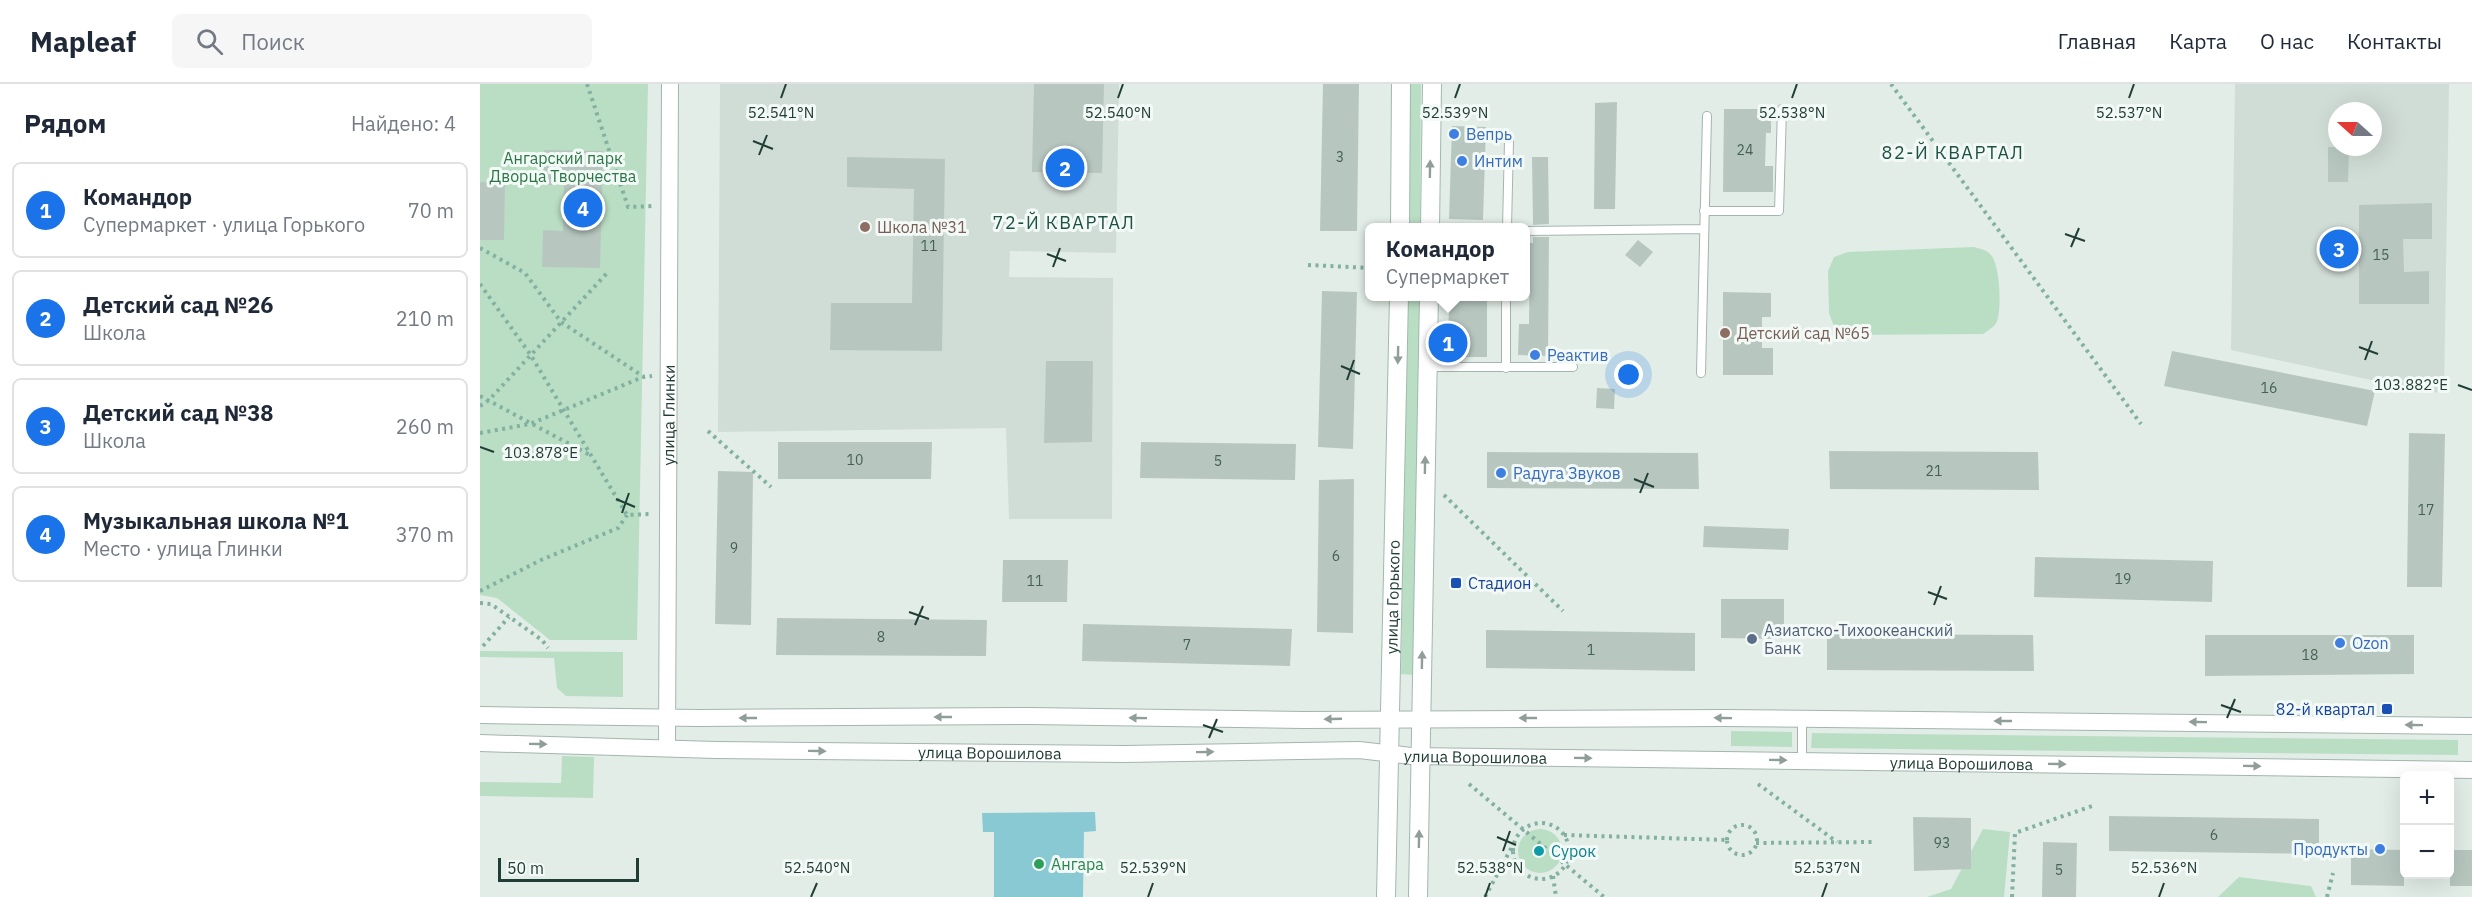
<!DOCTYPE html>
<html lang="ru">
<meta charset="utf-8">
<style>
:root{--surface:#fff;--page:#f6f6f7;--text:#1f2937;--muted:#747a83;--line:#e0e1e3;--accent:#1a73e8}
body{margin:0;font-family:"IBM Plex Sans",sans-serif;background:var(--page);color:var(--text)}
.controls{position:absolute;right:18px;bottom:18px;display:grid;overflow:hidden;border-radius:9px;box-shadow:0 6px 24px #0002}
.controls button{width:54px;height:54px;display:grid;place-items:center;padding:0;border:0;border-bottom:2px solid var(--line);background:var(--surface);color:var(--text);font:30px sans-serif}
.compass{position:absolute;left:1848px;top:18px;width:54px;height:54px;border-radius:50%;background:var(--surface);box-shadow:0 6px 24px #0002;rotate:291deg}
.scale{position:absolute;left:18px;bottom:15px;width:141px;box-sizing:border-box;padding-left:6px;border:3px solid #213e36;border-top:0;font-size:16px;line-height:21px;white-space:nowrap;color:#213e36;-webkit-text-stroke:4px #f3f9f6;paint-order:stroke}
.you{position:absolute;left:1149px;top:291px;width:21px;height:21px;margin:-15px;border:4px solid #fff;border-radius:50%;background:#1a73e8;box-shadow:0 0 0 9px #1a73e833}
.badge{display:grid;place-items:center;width:39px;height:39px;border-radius:50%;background:var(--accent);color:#fff;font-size:20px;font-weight:700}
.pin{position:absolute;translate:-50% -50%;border:3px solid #fff;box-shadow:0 2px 6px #0006}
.popup{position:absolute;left:885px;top:139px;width:165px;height:78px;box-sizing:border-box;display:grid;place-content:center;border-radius:9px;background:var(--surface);filter:drop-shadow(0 2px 4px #0005);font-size:20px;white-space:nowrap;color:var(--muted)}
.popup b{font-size:22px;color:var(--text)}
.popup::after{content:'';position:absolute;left:50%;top:100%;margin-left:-12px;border:12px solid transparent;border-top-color:var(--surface)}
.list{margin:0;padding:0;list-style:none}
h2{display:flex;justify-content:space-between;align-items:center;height:78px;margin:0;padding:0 24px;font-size:26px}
h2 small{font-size:20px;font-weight:400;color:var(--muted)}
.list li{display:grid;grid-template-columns:39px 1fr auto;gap:18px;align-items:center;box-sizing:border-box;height:96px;margin:0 12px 12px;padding:0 12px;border:2px solid var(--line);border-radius:9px}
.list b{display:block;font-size:22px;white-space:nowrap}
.list p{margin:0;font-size:20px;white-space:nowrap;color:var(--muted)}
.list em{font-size:20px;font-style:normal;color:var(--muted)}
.icon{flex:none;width:33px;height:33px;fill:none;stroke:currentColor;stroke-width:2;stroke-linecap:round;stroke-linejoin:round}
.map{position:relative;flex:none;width:1992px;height:813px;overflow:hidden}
header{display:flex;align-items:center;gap:36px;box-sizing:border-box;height:84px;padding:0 30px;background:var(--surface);border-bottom:2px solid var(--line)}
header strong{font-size:28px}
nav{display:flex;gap:33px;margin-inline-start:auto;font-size:21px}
.search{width:420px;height:54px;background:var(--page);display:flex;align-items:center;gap:15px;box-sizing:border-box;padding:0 21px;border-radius:9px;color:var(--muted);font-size:22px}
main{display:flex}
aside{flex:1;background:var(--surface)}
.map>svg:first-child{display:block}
</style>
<header>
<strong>Mapleaf</strong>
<div class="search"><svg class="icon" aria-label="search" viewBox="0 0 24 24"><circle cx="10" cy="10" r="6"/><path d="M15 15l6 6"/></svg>Поиск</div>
<nav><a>Главная</a><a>Карта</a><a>О нас</a><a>Контакты</a></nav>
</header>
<main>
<aside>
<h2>Рядом<small>Найдено: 4</small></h2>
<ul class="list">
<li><span class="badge">1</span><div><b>Командор</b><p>Супермаркет · улица Горького</p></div><em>70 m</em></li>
<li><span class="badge">2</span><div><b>Детский сад №26</b><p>Школа</p></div><em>210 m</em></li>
<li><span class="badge">3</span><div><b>Детский сад №38</b><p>Школа</p></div><em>260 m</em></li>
<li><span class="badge">4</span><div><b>Музыкальная школа №1</b><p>Место · улица Глинки</p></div><em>370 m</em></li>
</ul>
</aside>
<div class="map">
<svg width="1992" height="813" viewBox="0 0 1992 813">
<rect width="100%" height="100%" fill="#e2ede7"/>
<path fill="#d0dcd6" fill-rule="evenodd" d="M240 0H639L636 169 530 167 529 193 633 194 632 435H529L526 344 238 348Z
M1755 0H1969L1964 309 1942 307 1751 266ZM1857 27H1893V63H1857Z"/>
<path fill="#badec3" d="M0 0H168L157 556H70L17 514 0 511Z
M930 0H941L940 143H929Z
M1494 163C1501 165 1507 166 1511 171 1520 180 1523 231 1515 241 1512 244 1507 247 1503 250L1369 251 1353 240 1349 229 1348 187 1354 173 1368 168Z
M928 213H940L934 591 921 590Z
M0 567 143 568V613L86 612 77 604 74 574 0 573Z
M1251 647 1312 648V663L1251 662Z
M1332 649 1978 656V671L1331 664Z
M82 672 114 673 113 714 0 712V698L81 699Z
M1503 745 1530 748 1524 813H1447L1471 805Z
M1038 767a22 22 0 1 1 44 0a22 22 0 1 1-44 0Z
M1759 793 1831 802 1836 813H1738Z"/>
<path fill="#89c9d3" d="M615 728 616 747 604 748 603 813H514V748H503L502 729Z"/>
<path fill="#b7c7c0" d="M554 0H624L622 89 552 88Z
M843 0H879L877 147H840Z
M1137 18 1135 125H1114L1115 19Z
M1244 25H1291V49H1286L1285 82H1293V108H1243Z
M972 42 1006 43 1003 136 969 135Z
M1848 63H1869L1868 98H1848Z
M64 66 123 67 120 184 62 183 63 146 83 147 84 101H63Z
M367 73 465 75 462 267 350 266 351 219H432L434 105 367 103Z
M1052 73H1068L1069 140 1053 141Z
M0 98 25 99 24 156H0Z
M1952 119V155H1923L1924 188 1949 187V220H1879V121Z
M1053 153H1069L1068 272 1038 271 1039 240H1049L1050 159H1053Z
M1158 156 1173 168 1160 183 1145 171Z
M842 207 877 208 873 365 838 363Z
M1243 208 1291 209V233H1282V264H1293V291H1243Z
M969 213H1007V273H968Z
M1692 267 1895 307 1887 342 1684 302Z
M566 277H613L612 358 564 359Z
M1117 304 1135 305 1134 325 1116 324Z
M1929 349 1965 350 1962 503H1927Z
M298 358H452L451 395H298Z
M661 358 816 360 815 396 660 394Z
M1349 367 1558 368 1559 406 1350 405Z
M1007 368 1218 369 1219 405 1007 404Z
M238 387 273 388 271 541 235 540Z
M874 395 873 549 837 548 839 396Z
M1224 442 1309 445 1308 466 1223 463Z
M1555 473 1733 477 1732 518 1554 513Z
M523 476H588L587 518H522Z
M1241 515H1304V555L1241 554Z
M297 534 507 536 506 572 296 571Z
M603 540 812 545 810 582 602 577Z
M1006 546 1215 549V587L1006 584Z
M1347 550 1553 551 1554 587 1347 586Z
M1725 551H1934V590L1725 592Z
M1629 732 1839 735V770L1629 767Z
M1433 733 1491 734V785L1434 787Z
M1563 758 1597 759 1596 813H1562Z
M1871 765 1924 766V802L1871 801Z
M1970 766H1992V802H1970Z"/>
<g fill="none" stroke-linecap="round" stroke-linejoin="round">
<defs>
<path id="lane" d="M1224 127H1299L1302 25
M1027 144 1029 57
M1046 147 1224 145
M948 283H1093
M1026 284V212
M1221 289 1227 32
M1322 636V677"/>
<g id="street">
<path d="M0 631 219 634 550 632 823 636 1243 634 1992 642"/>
<path id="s1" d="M0 659 236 666 645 670 879 666 931 672 1992 686"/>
<path id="s2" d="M187 663 190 0"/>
</g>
<g id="secondary">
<path d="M920 144 921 0"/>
<path d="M950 144 952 0"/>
<path id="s3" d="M906 813 919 212"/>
<path d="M938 813 949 212"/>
</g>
</defs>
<use href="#lane" stroke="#a4b5ae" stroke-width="10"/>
<use href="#street" stroke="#a4b5ae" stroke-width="18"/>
<use href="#secondary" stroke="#a0b9af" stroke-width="20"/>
<path stroke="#82b1a1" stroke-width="4" stroke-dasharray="3 4.5" stroke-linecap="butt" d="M107 0 148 123 174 122
M1411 0 1661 340
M0 164 45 189 81 238 164 293 172 292
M828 181 890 184
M0 200 50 270 147 431 171 430
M0 312 110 371
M0 322 9 316 128 188
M228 347 291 403
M0 349 50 340 163 293
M964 411 1083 527
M0 507 61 476 138 444 147 431
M0 519 11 520 62 556 68 564
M3 562 29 533
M989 700 1124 813
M1278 700 1357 758
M1033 767a28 28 0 1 1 56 0a28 28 0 1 1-56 0Z
M1247 756a15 15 0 1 1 30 0a15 15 0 1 1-30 0Z
M1084 751 1248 756
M1276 759 1394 758
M1073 792 1076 813
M1005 813 1033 761
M1532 813 1535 749 1612 722
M1847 813 1853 789"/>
<use href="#lane" stroke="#fff" stroke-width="8"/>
<use href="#street" stroke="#fff" stroke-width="16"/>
<use href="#secondary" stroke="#fff" stroke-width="18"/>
</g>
<defs><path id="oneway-solid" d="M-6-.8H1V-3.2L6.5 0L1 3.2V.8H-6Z" transform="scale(1.5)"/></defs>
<g fill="#909e9a">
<use href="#oneway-solid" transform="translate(950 85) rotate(-89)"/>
<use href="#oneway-solid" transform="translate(918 271) rotate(91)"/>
<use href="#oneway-solid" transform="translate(945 381) rotate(-89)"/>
<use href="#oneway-solid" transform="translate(942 576) rotate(-89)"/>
<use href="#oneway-solid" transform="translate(463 633) rotate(180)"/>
<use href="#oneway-solid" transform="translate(268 634) rotate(180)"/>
<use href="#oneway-solid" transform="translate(658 634) rotate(-179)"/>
<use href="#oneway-solid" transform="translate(1048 634) rotate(-180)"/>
<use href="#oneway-solid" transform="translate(1243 634) rotate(-179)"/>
<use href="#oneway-solid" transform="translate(853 635) rotate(178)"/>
<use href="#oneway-solid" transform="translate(1523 637) rotate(-180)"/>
<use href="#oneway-solid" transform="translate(1718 638) rotate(-179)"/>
<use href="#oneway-solid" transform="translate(1934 641) rotate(-179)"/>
<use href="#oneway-solid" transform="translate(58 660) rotate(1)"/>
<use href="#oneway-solid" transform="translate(337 667) rotate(1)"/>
<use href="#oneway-solid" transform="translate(725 668) rotate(-1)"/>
<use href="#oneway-solid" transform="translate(1103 674) rotate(1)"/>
<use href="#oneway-solid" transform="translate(1298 676) rotate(1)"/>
<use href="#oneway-solid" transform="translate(1577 680) rotate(1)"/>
<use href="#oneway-solid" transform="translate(1772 682) rotate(1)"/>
<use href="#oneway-solid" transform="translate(939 755) rotate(-89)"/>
</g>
<path fill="none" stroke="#213e36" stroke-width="2" d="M301 14 306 0M638 14 643 0M975 14 980 0M1312 14 1317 0M1649 14 1654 0M273 57 293 65M279 71 287 51M1585 150 1605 157M1591 163 1599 144M567 170 586 177M573 183 580 164M1879 263 1898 270M1885 276 1892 257M861 282 880 290M867 296 874 276M1978 301 1992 306M0 363 14 368M1154 395 1174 403M1160 409 1168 389M136 415 155 423M142 429 149 409M1448 508 1467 515M1454 521 1461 502M429 528 449 535M435 541 443 522M1741 621 1761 628M1747 634 1755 615M723 641 743 648M729 654 737 635M1017 753 1036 761M1023 767 1030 747M331 813 337 799M668 813 673 799M1005 813 1010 799M1342 813 1347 799M1679 813 1684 799"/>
<g fill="#3f7fe0" stroke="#f3f9f6" stroke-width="2">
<circle cx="974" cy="50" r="6"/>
<circle cx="982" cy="77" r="6"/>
<circle cx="1055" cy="271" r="6"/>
<circle cx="1021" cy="389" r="6"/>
<circle cx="1860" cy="559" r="6"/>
<circle cx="1900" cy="765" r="6"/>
</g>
<g fill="#8d6e63" stroke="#f3f9f6" stroke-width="2">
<circle cx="385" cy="143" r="6"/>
<circle cx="1245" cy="249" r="6"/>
</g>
<g fill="#1a4fb4" stroke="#f3f9f6" stroke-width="2">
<rect x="970" y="493" width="12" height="12" rx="3"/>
<rect x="1901" y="619" width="12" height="12" rx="3"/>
</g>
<circle fill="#5c6f8a" stroke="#f3f9f6" stroke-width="2" cx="1272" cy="555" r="6"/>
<circle fill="#0f9aa8" stroke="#f3f9f6" stroke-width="2" cx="1059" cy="767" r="6"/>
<circle fill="#2e9e5b" stroke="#f3f9f6" stroke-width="2" cx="559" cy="780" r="6"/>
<g text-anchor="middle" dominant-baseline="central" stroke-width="6" stroke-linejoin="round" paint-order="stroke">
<g font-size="14" fill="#466058">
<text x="1265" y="66">24</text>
<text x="860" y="73">3</text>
<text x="449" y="162">11</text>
<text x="1901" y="171">15</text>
<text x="1789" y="304">16</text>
<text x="375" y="376">10</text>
<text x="738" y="377">5</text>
<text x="1454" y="387">21</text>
<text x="1946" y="426">17</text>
<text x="254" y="464">9</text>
<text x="856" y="472">6</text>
<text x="1643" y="495">19</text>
<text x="555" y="497">11</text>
<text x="401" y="553">8</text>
<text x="707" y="561">7</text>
<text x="1111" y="566">1</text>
<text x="1830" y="571">18</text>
<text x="1734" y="751">6</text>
<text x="1462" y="759">93</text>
<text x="1579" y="786">5</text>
</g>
<g font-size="16" fill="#366cbe" stroke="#f3f9f6" text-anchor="start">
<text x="986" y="50">Вепрь</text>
<text x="994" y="77">Интим</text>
<text x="1067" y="271">Реактив</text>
<text x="1033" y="389">Радуга Звуков</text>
<text x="1872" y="559">Ozon</text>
<text x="1888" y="765" text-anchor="end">Продукты</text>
</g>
<g font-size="16" fill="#2b7646" stroke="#f3f9f6">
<text x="83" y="74">Ангарский парк<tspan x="83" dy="18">Дворца Творчества</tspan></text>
</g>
<g font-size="16" fill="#785e54" stroke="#f3f9f6" text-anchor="start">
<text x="397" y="143">Школа №31</text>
<text x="1257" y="249">Детский сад №65</text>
</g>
<g font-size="16" fill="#213e36" stroke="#f3f9f6">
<text stroke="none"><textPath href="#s2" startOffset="332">улица Глинки</textPath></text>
<text stroke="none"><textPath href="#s3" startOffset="300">улица Горького</textPath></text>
<text stroke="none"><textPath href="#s1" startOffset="510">улица Ворошилова</textPath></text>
<text stroke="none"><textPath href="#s1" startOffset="996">улица Ворошилова</textPath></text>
<text stroke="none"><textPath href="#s1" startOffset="1482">улица Ворошилова</textPath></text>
</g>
<g font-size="16" fill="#164399" stroke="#f3f9f6" text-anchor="start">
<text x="988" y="499">Стадион</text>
<text x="1895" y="625" text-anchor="end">82-й квартал</text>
</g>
<g font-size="16" fill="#4e5e75" stroke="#f3f9f6" text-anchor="start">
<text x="1284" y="546">Азиатско-Тихоокеанский<tspan x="1284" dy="18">Банк</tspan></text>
</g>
<g font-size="16" fill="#0d838f" stroke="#f3f9f6" text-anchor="start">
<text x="1071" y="767">Сурок</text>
</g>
<g font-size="16" fill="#27864d" stroke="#f3f9f6" text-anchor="start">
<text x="571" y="780">Ангара</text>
</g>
<g font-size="18" letter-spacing="1.5" fill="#1d5143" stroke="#f3f9f6">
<text x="1473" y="68">82-Й КВАРТАЛ</text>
<text x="584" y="138">72-Й КВАРТАЛ</text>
</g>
</g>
<g font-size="15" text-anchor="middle" fill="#213e36" stroke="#f3f9f6" stroke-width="6" stroke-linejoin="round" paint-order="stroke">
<text x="638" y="34">52.540°N</text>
<text x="975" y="34">52.539°N</text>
<text x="1649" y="34">52.537°N</text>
<text x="301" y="34">52.541°N</text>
<text x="1312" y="34">52.538°N</text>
<text x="1931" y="306">103.882°E</text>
<text x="61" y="374">103.878°E</text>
<text x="337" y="789">52.540°N</text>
<text x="673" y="789">52.539°N</text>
<text x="1010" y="789">52.538°N</text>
<text x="1347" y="789">52.537°N</text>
<text x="1684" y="789">52.536°N</text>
</g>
</svg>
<div class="controls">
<button>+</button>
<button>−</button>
</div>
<svg class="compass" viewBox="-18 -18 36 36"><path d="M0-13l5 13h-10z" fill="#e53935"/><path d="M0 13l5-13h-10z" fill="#747a83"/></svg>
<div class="scale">50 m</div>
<div class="you"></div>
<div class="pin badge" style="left:968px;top:259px">1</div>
<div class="popup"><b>Командор</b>Супермаркет</div>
<div class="pin badge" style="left:585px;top:84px">2</div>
<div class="pin badge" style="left:1859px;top:165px">3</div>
<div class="pin badge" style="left:103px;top:124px">4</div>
</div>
</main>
